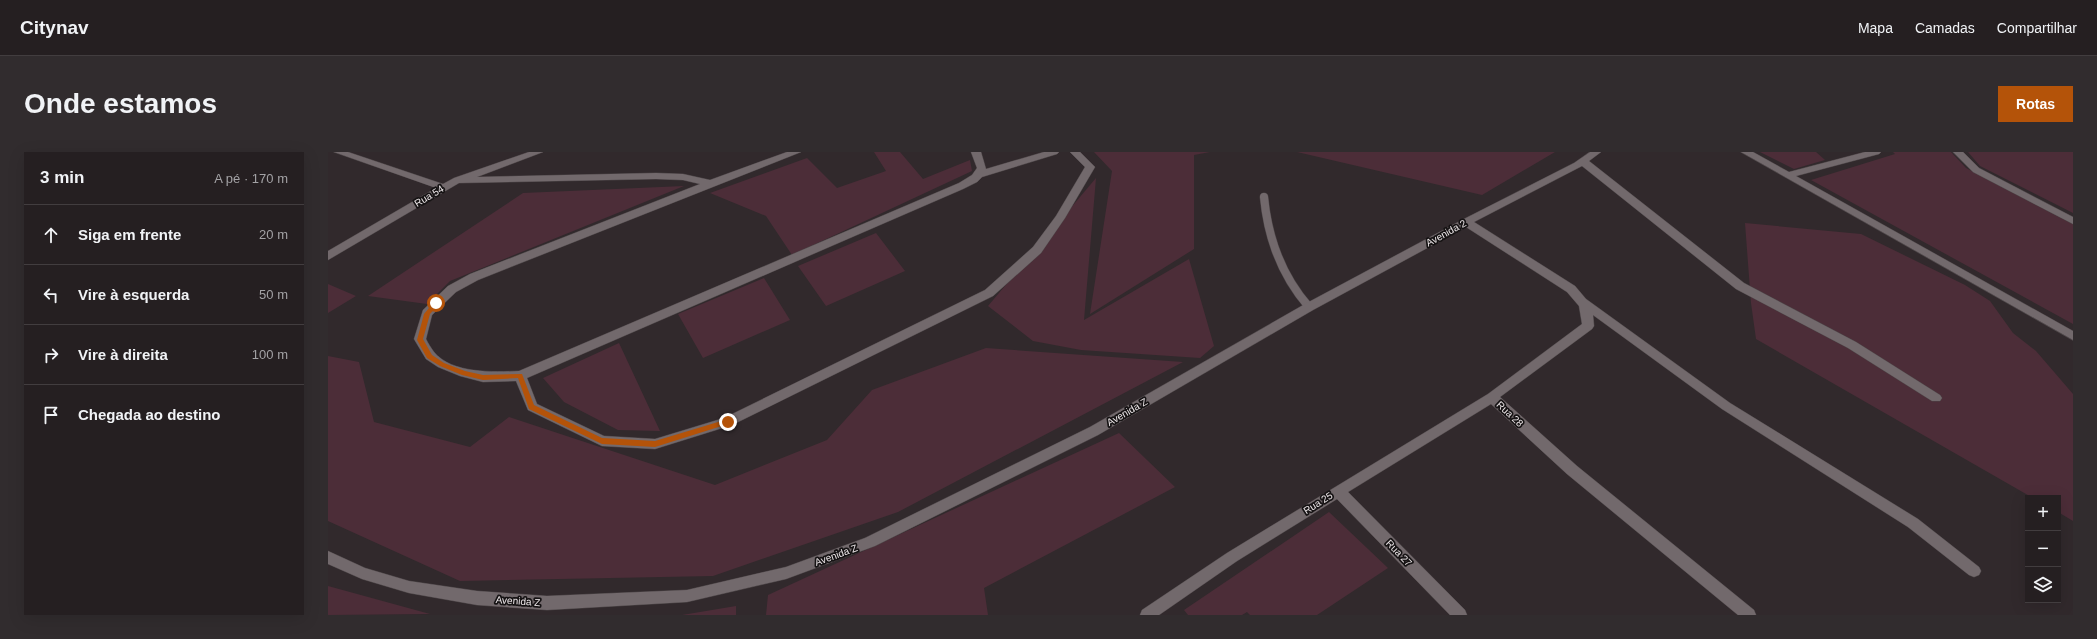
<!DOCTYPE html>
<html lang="pt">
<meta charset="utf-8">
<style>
:root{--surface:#251f21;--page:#312c2e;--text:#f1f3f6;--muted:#a3a2a5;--line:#423d3f;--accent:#b45309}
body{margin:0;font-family:Arial,sans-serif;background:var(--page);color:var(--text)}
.controls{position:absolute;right:12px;bottom:12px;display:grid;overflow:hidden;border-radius:0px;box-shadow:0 4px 16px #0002}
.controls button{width:36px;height:36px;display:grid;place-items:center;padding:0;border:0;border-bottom:1px solid var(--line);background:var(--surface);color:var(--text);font:20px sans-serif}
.stop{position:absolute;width:12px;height:12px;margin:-9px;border:3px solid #b45309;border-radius:50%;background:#fff}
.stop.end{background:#b45309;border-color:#fff;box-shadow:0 1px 4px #0008}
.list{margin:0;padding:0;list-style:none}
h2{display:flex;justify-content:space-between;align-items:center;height:52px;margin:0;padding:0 16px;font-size:17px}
h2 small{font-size:13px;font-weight:400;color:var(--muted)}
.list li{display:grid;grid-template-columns:26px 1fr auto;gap:12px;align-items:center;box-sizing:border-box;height:60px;padding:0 16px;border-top:1px solid var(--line)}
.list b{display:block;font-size:15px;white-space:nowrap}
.list em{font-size:13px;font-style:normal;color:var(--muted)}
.icon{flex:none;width:22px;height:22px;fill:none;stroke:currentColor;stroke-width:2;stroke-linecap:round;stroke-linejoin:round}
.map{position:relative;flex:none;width:1745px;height:463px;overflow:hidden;border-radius:0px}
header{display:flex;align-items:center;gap:24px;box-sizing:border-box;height:56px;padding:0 20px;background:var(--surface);border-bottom:1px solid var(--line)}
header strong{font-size:19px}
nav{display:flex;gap:22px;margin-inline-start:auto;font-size:14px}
.intro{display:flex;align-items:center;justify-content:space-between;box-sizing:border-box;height:96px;padding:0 24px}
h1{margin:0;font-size:28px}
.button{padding:10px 18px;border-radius:0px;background:var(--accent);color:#fff;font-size:14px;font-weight:700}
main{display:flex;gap:24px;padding:0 24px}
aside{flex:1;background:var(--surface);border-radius:0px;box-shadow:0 4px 16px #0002}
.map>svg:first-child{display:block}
</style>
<header>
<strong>Citynav</strong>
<nav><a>Mapa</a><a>Camadas</a><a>Compartilhar</a></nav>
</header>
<div class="intro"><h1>Onde estamos</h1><a class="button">Rotas</a></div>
<main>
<aside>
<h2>3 min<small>A pé · 170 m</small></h2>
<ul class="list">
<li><svg class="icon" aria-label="ahead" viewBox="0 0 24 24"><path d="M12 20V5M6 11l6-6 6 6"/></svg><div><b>Siga em frente</b></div><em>20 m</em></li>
<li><svg class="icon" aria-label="left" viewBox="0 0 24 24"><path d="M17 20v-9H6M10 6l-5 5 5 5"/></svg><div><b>Vire à esquerda</b></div><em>50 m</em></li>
<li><svg class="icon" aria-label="right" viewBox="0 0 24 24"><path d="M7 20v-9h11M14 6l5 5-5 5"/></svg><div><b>Vire à direita</b></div><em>100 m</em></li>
<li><svg class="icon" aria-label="arrive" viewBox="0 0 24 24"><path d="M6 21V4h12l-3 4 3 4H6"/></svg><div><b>Chegada ao destino</b></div></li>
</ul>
</aside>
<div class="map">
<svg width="1745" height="463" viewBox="0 0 1745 463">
<rect width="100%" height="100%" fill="#31292c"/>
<path fill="#4c2d38" d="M546 0H572L595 27 642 8 644 19 464 103 438 64 382 41 479 6 509 36 558 19Z
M766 0H882L866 3V97L762 162 784 19Z
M969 0H1227L1154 43Z
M1432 0H1488L1497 8 1466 17Z
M1565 0H1623L1638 16 1745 72V172L1483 28 1567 2Z
M1640 0H1745V61L1652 14Z
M768 26 756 168 861 107 886 194 872 206 753 198 705 189 660 154Z
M356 34 122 129 99 152 40 144 195 41Z
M1417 71 1533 82 1637 133 1662 149 1685 181 1708 199 1745 242V369L1730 360V346H1705L1428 187 1423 151Z
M548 81 577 119 498 154 470 114Z
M436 126 462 168 375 206 350 162Z
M0 132 28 144 0 161Z
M291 191 332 279 290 278 236 250 215 226Z
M658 196 855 210 570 360 385 424 132 429 0 369V204L31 210 46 270 142 295 181 265 387 333 499 288 544 238Z
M791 281 847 335 656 436 660 463H438L440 443Z
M1001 360 1060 416 989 463H922L919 460 914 463H860L856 458Z
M0 434 102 462 0 463Z
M408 454V463H354Z"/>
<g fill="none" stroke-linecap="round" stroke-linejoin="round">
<defs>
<path id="lane" d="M936 45C940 87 953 123 981 155"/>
<path id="street" d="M6 0H20L115 32 126 26 201 0H215L149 25 328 21 355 22 382 28 459 0H473L150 128 128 140 104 163 98 187C100 191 103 196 106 200 124 222 166 220 191 219L631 31 644 23 649 16 643 0H653L658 17 716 0H731L729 2 654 25 649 30 635 37 199 226 209 252 276 284 327 287 396 266 657 138 705 95 728 64 757 15 742 0H752L767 15 737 66 713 101 665 144 404 273 327 297 274 294 200 258 188 229 155 230 132 224 110 215 98 207 86 187 95 158 120 134 142 122 372 32 355 28 328 27 131 31 0 108V99L108 36Z
M1262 0H1273L1261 9 1416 131 1528 190 1612 243 1614 246 1612 249H1604L1520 196 1408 137 1254 14 1146 70 1247 134 1258 147 1402 251 1590 367 1651 415 1653 419 1651 423 1646 425 1641 423 1580 375 1394 257 1265 163 1266 174 1264 177 1172 245 1249 314 1426 458 1428 463H1410L1239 322 1163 252 1020 340 1137 458 1139 463H1122L1009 347 909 409 831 463H812L814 458 899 401 1160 242 1254 172 1251 154 1239 140 1138 75 985 158 770 283 547 394 458 427 359 450 219 458 149 453 81 441 34 427 0 412V399L37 416 81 429 149 439 219 444 359 438 458 415 537 386 762 275 977 152 1134 68 1246 11Z
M1413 0H1425L1461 20 1537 0H1553L1551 2 1468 24 1745 179V188Z
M1625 0H1635L1651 16 1745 65V72L1645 20Z"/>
</defs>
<use href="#lane" stroke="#4c4547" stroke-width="9"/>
<use href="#street" stroke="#4c4547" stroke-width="1"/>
<use href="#lane" stroke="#72696c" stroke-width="8"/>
<use href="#street" fill="#72696c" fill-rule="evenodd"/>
</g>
<path fill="#b45309" d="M106 150 112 151 102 162 95 187 104 203 116 211 137 219 155 223 194 222 206 253 274 286 327 289 400 267 403 270 400 272 327 295 274 292 201 257 190 226 155 228 134 223 112 214 99 206 89 188 96 162Z"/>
<g text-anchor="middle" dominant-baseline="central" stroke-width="3.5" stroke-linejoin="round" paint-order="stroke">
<g font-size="10" fill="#eee8ea" stroke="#161314">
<text transform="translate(101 44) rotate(-31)">Rua 54</text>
<text transform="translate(1118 81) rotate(-29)">Avenida 2</text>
<text transform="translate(799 260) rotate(-30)">Avenida Z</text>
<text transform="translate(1182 262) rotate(43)">Rua 28</text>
<text transform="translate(990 351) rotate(-32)">Rua 25</text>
<text transform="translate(1071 401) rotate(46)">Rua 27</text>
<text transform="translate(508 403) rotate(-20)">Avenida Z</text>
<text transform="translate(190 449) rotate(4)">Avenida Z</text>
</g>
</g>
</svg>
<div class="controls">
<button>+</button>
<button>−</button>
<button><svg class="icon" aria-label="layers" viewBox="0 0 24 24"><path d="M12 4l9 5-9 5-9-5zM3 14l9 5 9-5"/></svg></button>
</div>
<div class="stop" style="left:108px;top:151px"></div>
<div class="stop end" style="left:400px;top:270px"></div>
</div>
</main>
